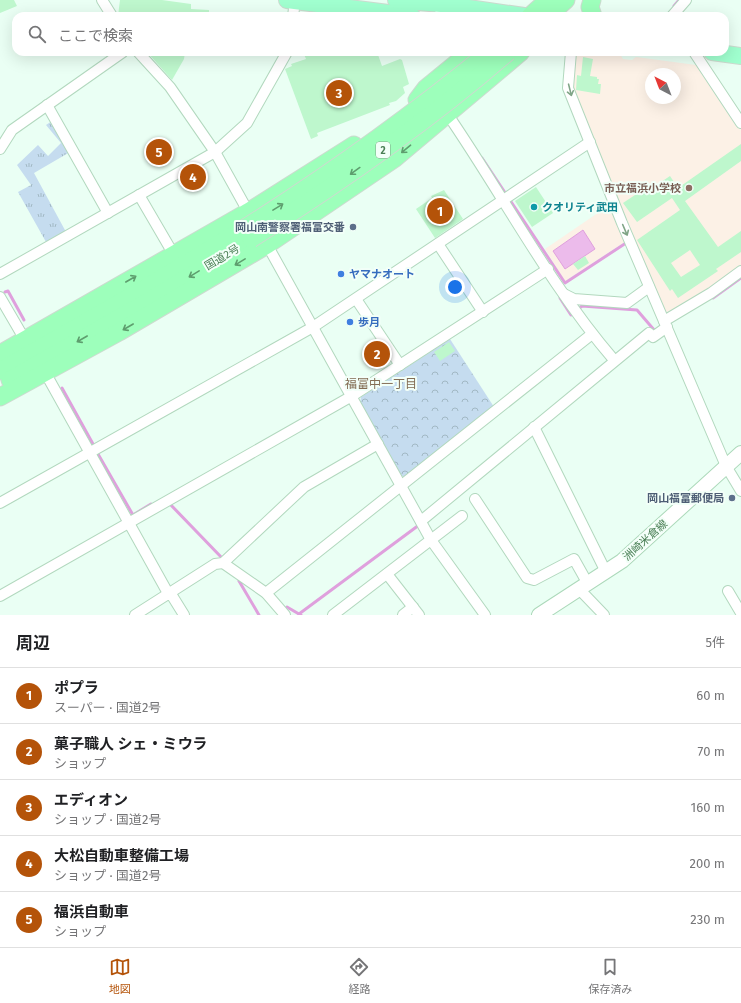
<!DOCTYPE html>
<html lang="ja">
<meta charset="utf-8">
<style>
body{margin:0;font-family:"Fira Sans","Noto Sans JP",sans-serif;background:#f6f6f6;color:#202124}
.compass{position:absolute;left:645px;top:68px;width:36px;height:36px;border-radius:50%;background:#fff;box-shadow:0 4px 16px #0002;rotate:318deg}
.you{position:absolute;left:455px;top:287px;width:14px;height:14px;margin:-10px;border:3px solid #fff;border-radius:50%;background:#1a73e8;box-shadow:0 0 0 6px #1a73e833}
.badge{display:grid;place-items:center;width:26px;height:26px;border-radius:50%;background:#b45309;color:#fff;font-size:13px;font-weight:700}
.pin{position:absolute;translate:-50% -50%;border:2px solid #fff;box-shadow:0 1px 4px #0006}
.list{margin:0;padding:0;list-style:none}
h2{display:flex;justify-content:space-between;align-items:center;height:52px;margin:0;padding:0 16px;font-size:17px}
h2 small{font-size:13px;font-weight:400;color:#757577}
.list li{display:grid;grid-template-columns:26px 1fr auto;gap:12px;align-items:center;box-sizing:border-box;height:56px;padding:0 16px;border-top:1px solid #e0e0e0}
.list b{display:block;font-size:15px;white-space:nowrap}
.list p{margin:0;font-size:13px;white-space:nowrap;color:#757577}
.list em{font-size:13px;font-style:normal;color:#757577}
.icon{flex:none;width:22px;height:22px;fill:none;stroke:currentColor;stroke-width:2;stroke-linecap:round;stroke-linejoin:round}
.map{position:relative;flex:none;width:741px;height:615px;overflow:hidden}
.search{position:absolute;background:#fff;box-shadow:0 4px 16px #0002;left:12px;right:12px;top:12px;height:44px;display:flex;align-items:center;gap:10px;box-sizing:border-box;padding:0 14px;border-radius:12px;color:#757577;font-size:15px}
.sheet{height:332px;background:#fff}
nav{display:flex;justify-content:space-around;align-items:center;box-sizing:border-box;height:56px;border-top:1px solid #e0e0e0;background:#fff;font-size:11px;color:#757577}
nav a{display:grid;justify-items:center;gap:2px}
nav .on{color:#b45309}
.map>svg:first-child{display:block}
</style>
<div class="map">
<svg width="741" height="615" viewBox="0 0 741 615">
<defs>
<pattern id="grass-tufts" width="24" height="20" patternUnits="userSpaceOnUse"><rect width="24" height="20" fill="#c5dcef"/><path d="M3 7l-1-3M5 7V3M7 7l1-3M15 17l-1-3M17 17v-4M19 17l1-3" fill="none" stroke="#a2b8c4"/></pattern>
<pattern id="forest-crowns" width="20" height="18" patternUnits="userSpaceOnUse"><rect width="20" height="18" fill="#c5dcef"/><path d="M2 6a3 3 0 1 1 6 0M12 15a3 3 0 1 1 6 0" fill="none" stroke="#a2b8c4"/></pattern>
</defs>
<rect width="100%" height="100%" fill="#eafff4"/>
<!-- education -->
<g fill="#fcf1e6" fill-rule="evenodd">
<path d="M 576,52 L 620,54 L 623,59 L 632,60 L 636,57 L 696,65 L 741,130 L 741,266 L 700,295 L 670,313 L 665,311 L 571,86 ZM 651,74 L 675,74 L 675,98 L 651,98 Z"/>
<polygon points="611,204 626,241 565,281 545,249"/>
</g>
<!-- grass -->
<polygon fill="url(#grass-tufts)" points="52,121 70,152 34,173 66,232 46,242 18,192 31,185 17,165 38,145 48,156 61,143 46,125"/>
<!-- forest -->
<polygon fill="url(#forest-crowns)" points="450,339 494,407 407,477 400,476 360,403 361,397"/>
<!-- water -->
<polygon fill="#ecbbeb" stroke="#dfa0dd" points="583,230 595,249 565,269 553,251"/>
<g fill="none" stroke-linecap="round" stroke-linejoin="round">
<!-- stream -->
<g stroke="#dfa0dd" stroke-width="3">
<polyline points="674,6 679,0"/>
<polyline points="482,158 565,283 626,243"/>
<polyline points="5,292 8,291 24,320"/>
<polyline points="560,298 571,315 582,306 637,310 655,331"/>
<polyline points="713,298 741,278"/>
<polyline points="62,388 93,444"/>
<polyline points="98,454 133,515 151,504"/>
<polyline points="168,502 223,559"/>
<polyline points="239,581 259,615"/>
<polyline points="287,607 299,614"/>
<polyline points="301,615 299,614 419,525"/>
</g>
</g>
<!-- building -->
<g fill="#bef7cd" fill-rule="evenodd">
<polygon points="0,0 14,0 17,6 0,13"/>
<polygon points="120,0 162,0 191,4 191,9 209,10 209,16 118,16"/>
<polygon points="147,52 185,52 184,59 172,80"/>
<polygon points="303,52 377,52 382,66 400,59 402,60 409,84 403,87 405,93 396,101 389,103 390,105 317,133 318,136 311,139 285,69 292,66 291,64 306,59"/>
<polygon points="583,57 593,59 590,76 597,77 597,79 599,79 598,84 601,84 600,94 576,90 577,75 581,76"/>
<path d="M 741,144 L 741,161 L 685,201 L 718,247 L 741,231 L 741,252 L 716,269 L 718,271 L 678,298 L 672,289 L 670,291 L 637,240 L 680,210 L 672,198 L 637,222 L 623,203 L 647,187 L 649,190 L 670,176 L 678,188 ZM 690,250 L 700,265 L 681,277 L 671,263 Z"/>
<polygon points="536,187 553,213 532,227 515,201"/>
<polygon points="444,190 463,219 435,238 416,209 432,198 431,196"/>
<polygon points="585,256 589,263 578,270 573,264"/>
<polygon points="449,342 455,351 440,361 434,352"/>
</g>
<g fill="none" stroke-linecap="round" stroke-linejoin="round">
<!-- minor casing -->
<g stroke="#b2d8be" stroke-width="12">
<g id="minor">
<polyline points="102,0 112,16"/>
<polyline points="293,16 295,1"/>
<polyline points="440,16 442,0"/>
<polyline points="672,16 686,0"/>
<polyline points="138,52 170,87 215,152 250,215"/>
<polyline points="571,52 568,88 622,223 726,466 741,491"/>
<polyline points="694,52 741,123"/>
<polyline points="47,105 108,213"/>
<path d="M 448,115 C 503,195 550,286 614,360"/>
<polyline points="0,149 12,130 123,52"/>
<polyline points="139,195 174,255"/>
<polyline points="265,241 431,540 485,615"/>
<polyline points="438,244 483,312"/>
<polyline points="0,274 215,152 247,123 287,52"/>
<polyline points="564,294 574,299 627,303 649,287"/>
<polyline points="0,297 25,340"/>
<polyline points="356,299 400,365"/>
<polyline points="664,321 711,293 741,271"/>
<polyline points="46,374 169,595"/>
<polyline points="534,427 606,572"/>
<polyline points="475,499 527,578 534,580 574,559 588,584"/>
<polyline points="0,503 313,327 590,142"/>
<polyline points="421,521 649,333 653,337 667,327"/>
<polyline points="223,563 266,593 285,615"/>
<polyline points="387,574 419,615"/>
<polyline points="580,590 604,615"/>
<polyline points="728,591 741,613"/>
<polyline points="266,593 592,334"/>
<polyline points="171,594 184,615"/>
<polyline points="0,596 352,396 548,269"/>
<polyline points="135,615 215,564 223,563 304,487 378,444"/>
<polyline points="333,615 462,516"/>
<polyline points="403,615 413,607"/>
</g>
</g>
<!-- secondary casing -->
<g stroke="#acd9ba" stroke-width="16">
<polyline id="secondary" points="539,615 622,561 741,453"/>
</g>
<!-- primary casing -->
<g stroke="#ccdbcf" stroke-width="18">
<g id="primary">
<polyline points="287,0 412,16"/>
<polyline points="396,0 441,4 524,16"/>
<polyline points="712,52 741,56"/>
</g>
</g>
<!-- trunk casing -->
<g stroke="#ccdbcf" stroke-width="19">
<g id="trunk">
<polyline points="592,0 590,7 593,16"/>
<polyline points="530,16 548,0"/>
<polyline points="548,16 566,0"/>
<polyline points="417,100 426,88 470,52"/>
<polyline points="0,354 248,212 354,145"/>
<polyline points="0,371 137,293 245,228"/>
<polyline points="10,380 144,304 251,239"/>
<polyline points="0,397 119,332 267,245 394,159 521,52"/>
</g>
</g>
<!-- minor -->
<use href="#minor" stroke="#fff" stroke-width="10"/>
<!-- secondary -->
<use href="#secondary" stroke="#fff" stroke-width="14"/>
<!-- primary -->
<use href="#primary" stroke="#a0ffcf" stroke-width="16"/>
<!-- trunk -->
<use href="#trunk" stroke="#9dffbb" stroke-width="17"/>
<!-- trunk-bridge casing -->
<g stroke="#ccdbcf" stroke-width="19" stroke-linecap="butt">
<g id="trunk-bridge">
<path d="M 245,228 C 330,174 411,116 489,52"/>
<path d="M 251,239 C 341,182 428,122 508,52"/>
</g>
</g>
<!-- trunk-bridge -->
<use href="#trunk-bridge" stroke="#9dffbb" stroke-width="17"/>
</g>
<!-- one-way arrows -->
<defs><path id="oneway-shaft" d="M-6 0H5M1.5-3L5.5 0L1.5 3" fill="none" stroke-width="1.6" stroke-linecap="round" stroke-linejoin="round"/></defs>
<g stroke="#80a587">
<use href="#oneway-shaft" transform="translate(570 90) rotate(76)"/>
<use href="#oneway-shaft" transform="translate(625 230) rotate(67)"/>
</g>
<g stroke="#5e9e6e">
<use href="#oneway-shaft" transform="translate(406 149) rotate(140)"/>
<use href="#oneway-shaft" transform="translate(355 171) rotate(144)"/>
<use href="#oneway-shaft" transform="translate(278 207) rotate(-32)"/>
<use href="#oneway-shaft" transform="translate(240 262) rotate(149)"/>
<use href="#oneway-shaft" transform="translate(194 274) rotate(149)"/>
<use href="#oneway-shaft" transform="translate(131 279) rotate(-30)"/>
<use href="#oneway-shaft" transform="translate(128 327) rotate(150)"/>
<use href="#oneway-shaft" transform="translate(82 339) rotate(150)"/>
</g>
<!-- markers -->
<circle fill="#8d6e63" stroke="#f2fff8" stroke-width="1.5" cx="689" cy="188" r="4"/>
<circle fill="#0f9aa8" stroke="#f2fff8" stroke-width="1.5" cx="534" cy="207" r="4"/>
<g fill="#5c6f8a" stroke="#f2fff8" stroke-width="1.5">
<circle cx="353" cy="227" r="4"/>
<circle cx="732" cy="498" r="4"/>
</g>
<g fill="#3f7fe0" stroke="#f2fff8" stroke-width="1.5">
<circle cx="341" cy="274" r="4"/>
<circle cx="350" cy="322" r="4"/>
</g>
<g text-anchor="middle" stroke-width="4" stroke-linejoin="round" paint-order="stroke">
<!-- shield labels -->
<rect fill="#f2fff8" stroke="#7ca585" stroke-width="1" x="376" y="142" width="14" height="16" rx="3"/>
<g font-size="10" font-weight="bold" fill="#497e54">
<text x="383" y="154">2</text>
</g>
<!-- education labels -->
<g font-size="11" font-weight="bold" fill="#785e54" stroke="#f2fff8" text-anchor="end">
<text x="681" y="192">市立福浜小学校</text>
</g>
<!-- culture labels -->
<g font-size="11" font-weight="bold" fill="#0d838f" stroke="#f2fff8" text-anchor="start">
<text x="542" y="211">クオリティ武田</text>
</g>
<!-- service labels -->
<g font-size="11" font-weight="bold" fill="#4e5e75" stroke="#f2fff8" text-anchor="end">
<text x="345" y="231">岡山南警察署福富交番</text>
<text x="724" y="502">岡山福富郵便局</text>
</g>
<!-- street labels -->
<g font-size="11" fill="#497e54" stroke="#f2fff8">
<text transform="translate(222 257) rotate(-31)" y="4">国道2号</text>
<text transform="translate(645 540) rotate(-42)" y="4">洲崎米倉線</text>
</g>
<!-- shop labels -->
<g font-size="11" font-weight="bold" fill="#366cbe" stroke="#f2fff8" text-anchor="start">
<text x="349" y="278">ヤマナオート</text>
<text x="358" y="326">歩月</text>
</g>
<!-- neighbourhood labels -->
<g font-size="12" fill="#836d54" stroke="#f2fff8">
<text x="381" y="388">福富中一丁目</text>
</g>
</g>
</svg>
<svg class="compass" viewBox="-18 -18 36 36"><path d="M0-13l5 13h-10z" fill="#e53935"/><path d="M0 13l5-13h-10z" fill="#757577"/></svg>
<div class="you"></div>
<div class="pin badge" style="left:440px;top:211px">1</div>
<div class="pin badge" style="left:377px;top:354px">2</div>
<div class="pin badge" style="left:339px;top:93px">3</div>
<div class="pin badge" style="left:193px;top:177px">4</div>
<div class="pin badge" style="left:159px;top:152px">5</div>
<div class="search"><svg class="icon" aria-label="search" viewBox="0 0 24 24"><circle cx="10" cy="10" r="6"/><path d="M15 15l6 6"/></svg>ここで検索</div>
</div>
<section class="sheet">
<h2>周辺<small>5件</small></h2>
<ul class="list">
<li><span class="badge">1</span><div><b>ポプラ</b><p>スーパー · 国道2号</p></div><em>60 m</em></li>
<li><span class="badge">2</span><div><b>菓子職人 シェ・ミウラ</b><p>ショップ</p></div><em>70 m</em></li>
<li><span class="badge">3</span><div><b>エディオン</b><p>ショップ · 国道2号</p></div><em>160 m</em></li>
<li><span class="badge">4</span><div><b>大松自動車整備工場</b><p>ショップ · 国道2号</p></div><em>200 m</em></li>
<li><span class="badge">5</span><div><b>福浜自動車</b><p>ショップ</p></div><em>230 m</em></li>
</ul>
</section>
<nav>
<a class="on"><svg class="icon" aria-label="map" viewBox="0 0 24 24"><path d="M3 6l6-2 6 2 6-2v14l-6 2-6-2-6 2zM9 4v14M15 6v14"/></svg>地図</a>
<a><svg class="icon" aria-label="directions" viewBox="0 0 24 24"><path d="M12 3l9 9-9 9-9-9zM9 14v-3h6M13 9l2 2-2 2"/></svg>経路</a>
<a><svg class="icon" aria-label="saved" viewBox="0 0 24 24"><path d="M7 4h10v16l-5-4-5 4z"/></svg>保存済み</a>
</nav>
